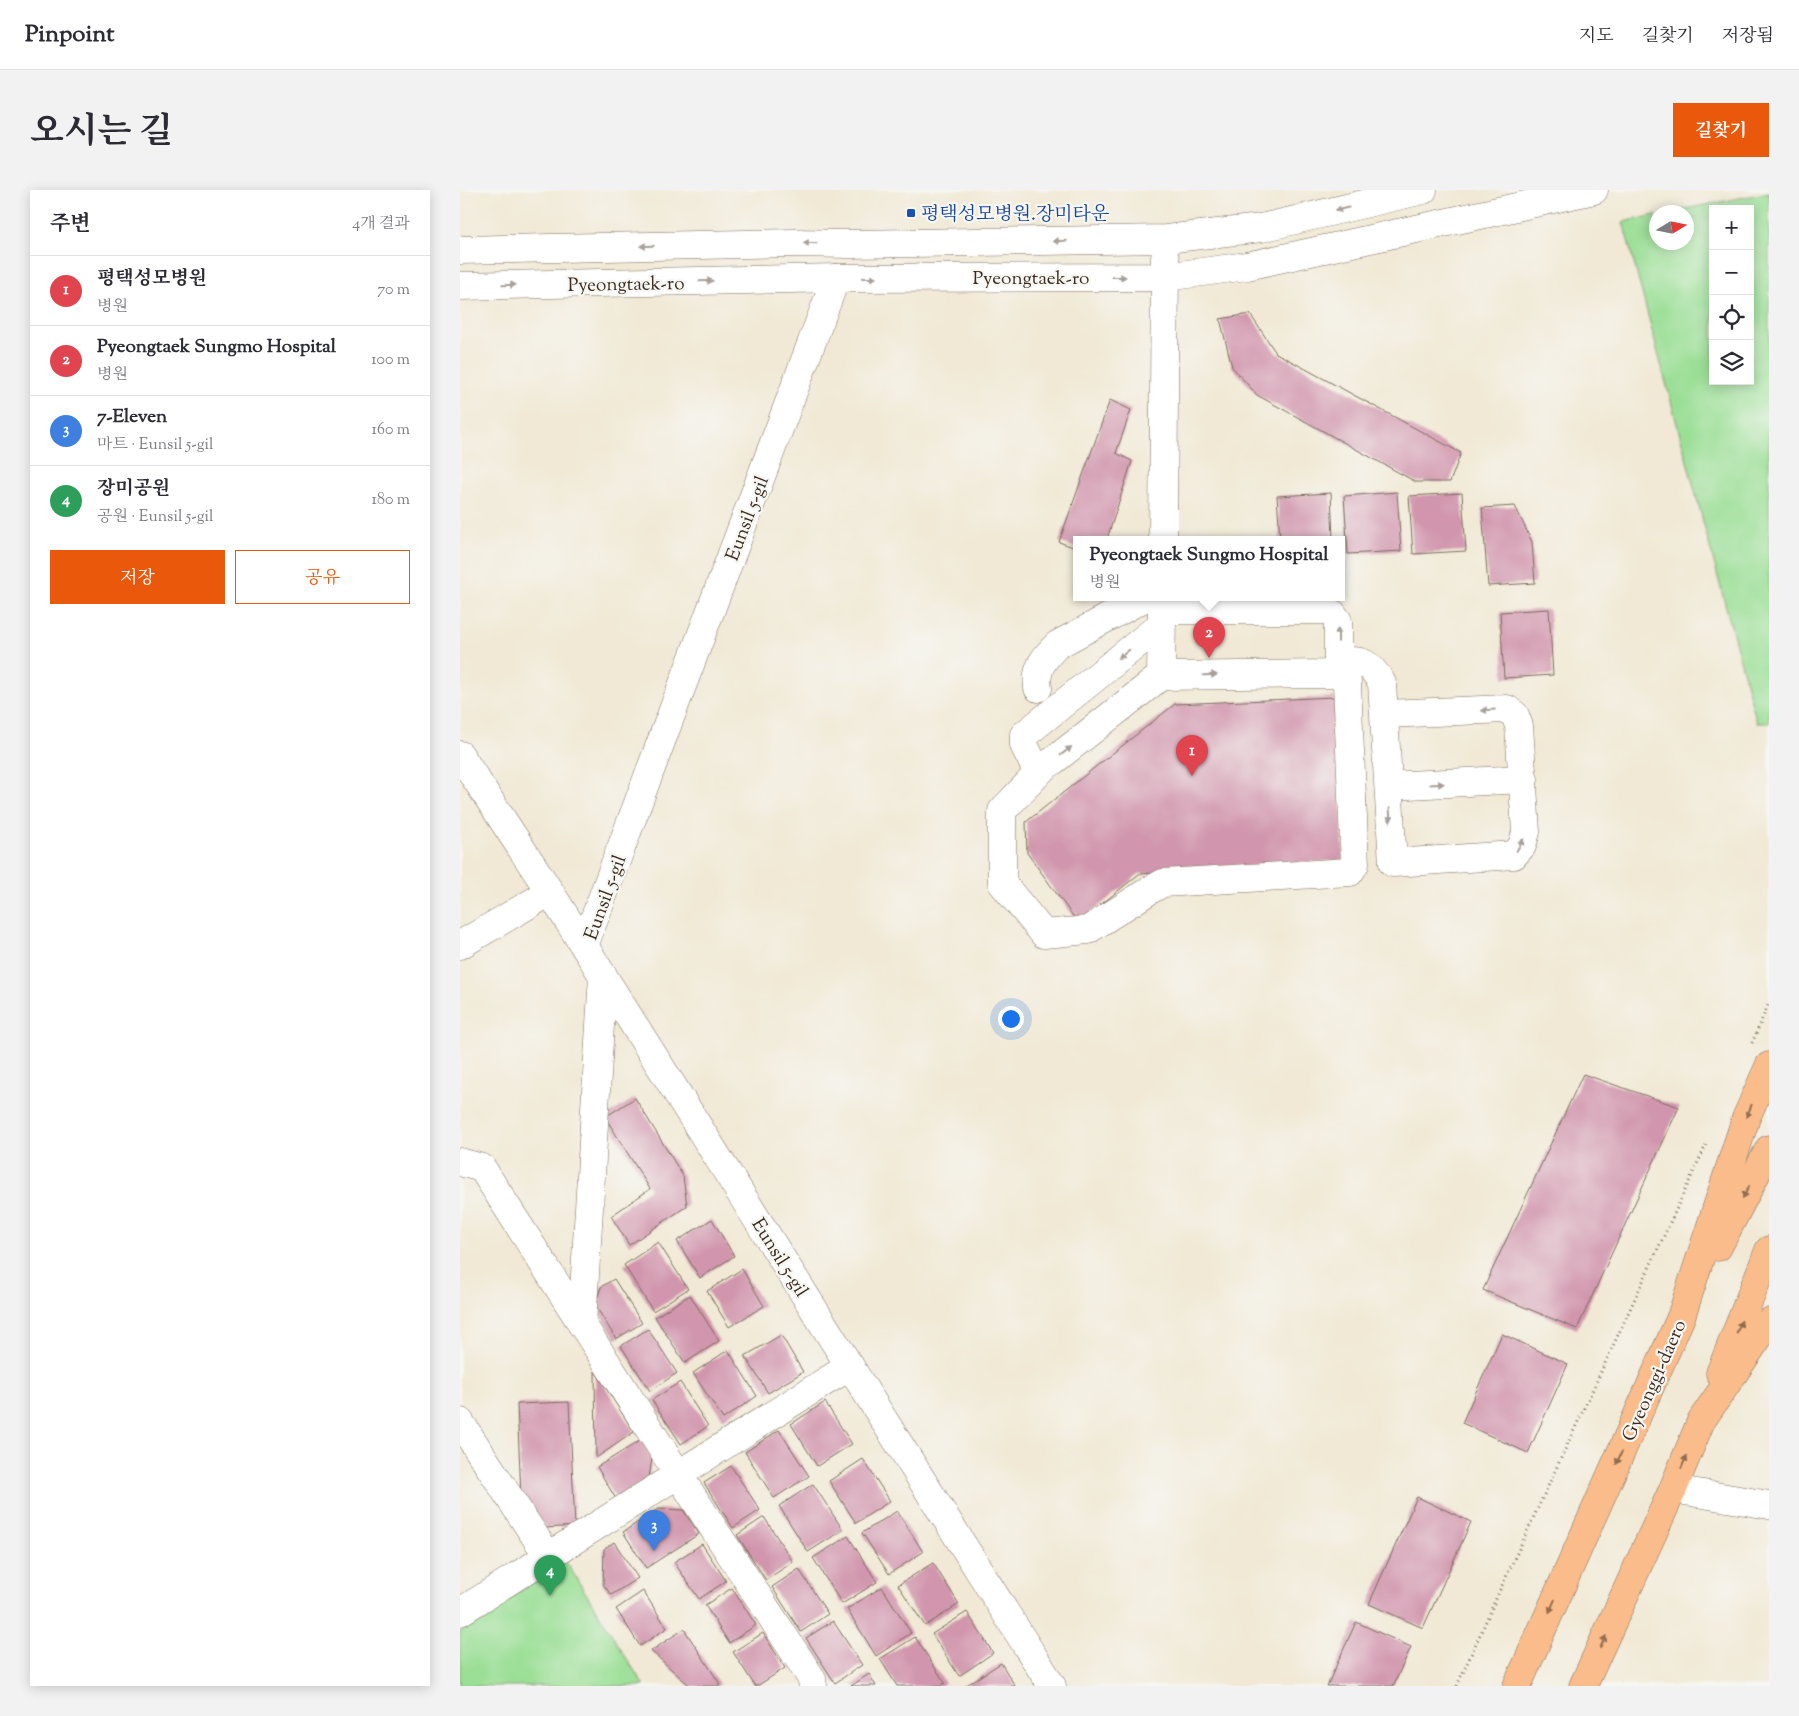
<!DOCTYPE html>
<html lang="ko">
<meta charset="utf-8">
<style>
body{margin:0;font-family:"Sorts Mill Goudy","Noto Serif KR",serif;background:#f2f2f3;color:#2b2b33}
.controls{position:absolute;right:15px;top:15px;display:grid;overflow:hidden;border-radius:0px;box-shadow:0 2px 12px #0003}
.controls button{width:45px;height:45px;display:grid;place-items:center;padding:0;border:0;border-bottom:1px solid #e1e1e2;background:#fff;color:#2b2b33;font:25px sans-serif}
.compass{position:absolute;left:1189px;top:15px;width:45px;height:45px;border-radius:50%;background:#fff;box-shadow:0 2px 12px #0003;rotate:80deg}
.you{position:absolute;left:550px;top:828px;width:18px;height:18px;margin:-12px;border:4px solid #fff;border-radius:50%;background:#1a73e8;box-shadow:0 0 0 8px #1a73e833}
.badge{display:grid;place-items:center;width:32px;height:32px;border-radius:50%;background:#ea580c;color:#fff;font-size:16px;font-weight:700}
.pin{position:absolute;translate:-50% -41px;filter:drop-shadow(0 1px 2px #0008)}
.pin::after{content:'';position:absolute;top:26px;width:18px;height:15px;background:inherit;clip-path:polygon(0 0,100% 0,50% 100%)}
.popup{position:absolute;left:613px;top:346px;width:272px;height:65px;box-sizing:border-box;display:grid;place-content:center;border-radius:0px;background:#fff;filter:drop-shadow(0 1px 4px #0005);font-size:16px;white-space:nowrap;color:#7c7c81}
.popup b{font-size:19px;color:#2b2b33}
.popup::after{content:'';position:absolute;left:50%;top:100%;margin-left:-10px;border:10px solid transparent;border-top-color:#fff}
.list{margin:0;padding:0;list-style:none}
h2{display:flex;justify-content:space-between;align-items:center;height:65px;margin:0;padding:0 20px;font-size:21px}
h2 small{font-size:16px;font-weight:400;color:#7c7c81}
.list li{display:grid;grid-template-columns:32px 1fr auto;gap:15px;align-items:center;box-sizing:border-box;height:70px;padding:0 20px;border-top:1px solid #e1e1e2}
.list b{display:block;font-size:19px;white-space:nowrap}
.list p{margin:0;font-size:16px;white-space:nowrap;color:#7c7c81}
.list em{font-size:16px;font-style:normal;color:#7c7c81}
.actions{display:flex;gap:10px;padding:15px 20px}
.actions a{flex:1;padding:11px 0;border:1px solid #ea580c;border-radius:0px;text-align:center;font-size:18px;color:#ea580c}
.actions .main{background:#ea580c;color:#fff}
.icon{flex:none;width:28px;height:28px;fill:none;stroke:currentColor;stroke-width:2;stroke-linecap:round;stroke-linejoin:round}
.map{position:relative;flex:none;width:1309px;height:1496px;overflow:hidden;border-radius:0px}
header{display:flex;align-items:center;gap:30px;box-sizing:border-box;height:70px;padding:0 25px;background:#fff;border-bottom:1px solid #e1e1e2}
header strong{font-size:24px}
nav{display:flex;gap:28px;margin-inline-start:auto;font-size:18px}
.intro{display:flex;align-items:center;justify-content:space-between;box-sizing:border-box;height:120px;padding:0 30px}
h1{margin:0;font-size:35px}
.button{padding:12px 22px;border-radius:0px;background:#ea580c;color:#fff;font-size:18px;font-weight:700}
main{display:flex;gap:30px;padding:0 30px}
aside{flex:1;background:#fff;border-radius:0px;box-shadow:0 2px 12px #0003}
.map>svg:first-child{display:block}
</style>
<header>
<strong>Pinpoint</strong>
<nav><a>지도</a><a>길찾기</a><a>저장됨</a></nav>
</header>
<div class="intro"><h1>오시는 길</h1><a class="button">길찾기</a></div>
<main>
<aside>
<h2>주변<small>4개 결과</small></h2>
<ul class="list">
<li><span class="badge" style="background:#e0444e">1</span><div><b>평택성모병원</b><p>병원</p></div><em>70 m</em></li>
<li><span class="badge" style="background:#e0444e">2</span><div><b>Pyeongtaek Sungmo Hospital</b><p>병원</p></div><em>100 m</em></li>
<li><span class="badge" style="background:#3f7fe0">3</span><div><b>7-Eleven</b><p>마트 · Eunsil 5-gil</p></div><em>160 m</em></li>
<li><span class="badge" style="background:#2e9e5b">4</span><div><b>장미공원</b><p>공원 · Eunsil 5-gil</p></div><em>180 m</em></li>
</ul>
<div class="actions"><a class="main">저장</a><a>공유</a></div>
</aside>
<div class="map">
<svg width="1309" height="1496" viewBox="0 0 1309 1496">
<rect width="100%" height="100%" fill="#f6f6f2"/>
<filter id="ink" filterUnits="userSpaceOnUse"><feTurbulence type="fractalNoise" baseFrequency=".02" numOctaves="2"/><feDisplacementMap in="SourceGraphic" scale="10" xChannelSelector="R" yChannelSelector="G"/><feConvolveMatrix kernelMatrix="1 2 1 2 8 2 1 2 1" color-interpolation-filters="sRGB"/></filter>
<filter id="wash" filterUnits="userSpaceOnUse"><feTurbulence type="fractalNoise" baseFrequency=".0096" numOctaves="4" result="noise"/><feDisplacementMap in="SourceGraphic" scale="20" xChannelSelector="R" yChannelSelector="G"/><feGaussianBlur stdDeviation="1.12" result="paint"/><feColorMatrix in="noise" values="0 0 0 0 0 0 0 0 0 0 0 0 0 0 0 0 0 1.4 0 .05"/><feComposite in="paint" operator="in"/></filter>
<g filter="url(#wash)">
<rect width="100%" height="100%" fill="#f1e9d5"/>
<!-- green -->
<g fill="#9bdf96" stroke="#6b845a" fill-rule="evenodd">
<path d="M 1309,2 L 1309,533 L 1297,533 L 1163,32 L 1196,25 L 1196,52 L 1226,52 L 1226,22 L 1211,22 ZM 1253,19 L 1290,19 L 1290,191 L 1253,191 Z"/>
<polygon points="105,1370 184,1496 0,1496 0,1442"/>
</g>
<g id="blocks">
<!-- building -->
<g fill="#d196ad">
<polygon points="790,124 816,163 1001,263 990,292 956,292 797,205 772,177 760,129"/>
<polygon points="650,210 671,220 656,263 672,271 647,349 616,349 616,358 599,352"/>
<polygon points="937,302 941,361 888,364 884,306"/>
<polygon points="871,303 873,349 820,349 817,306"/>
<polygon points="1002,303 1006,361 953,364 949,306"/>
<polygon points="1055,316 1072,352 1075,393 1028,396 1022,318"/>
<polygon points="1089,419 1093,485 1044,488 1040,422"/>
<polygon points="875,507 884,670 679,684 618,733 567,663 566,632 715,514"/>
<polygon points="1123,884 1219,917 1117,1139 1023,1100"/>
<polygon points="175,908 223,986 227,1016 169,1055 151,1026 190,999 145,927"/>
<polygon points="252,1029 274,1066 240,1088 217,1051"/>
<polygon points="198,1052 228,1099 193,1121 164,1075"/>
<polygon points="282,1079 304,1116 269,1137 247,1101"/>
<polygon points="154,1089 182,1133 156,1149 135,1115 141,1097"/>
<polygon points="230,1105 259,1151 225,1173 195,1127"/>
<polygon points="188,1139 217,1183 190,1201 161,1156"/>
<polygon points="1042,1144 1108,1174 1068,1263 1002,1233"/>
<polygon points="321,1145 343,1182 308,1203 285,1166"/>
<polygon points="268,1160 297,1206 263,1229 233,1183"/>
<polygon points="135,1181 174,1242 136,1268"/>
<polygon points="220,1192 248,1236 221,1254 192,1210"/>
<polygon points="109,1212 115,1336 86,1338 61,1305 57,1214"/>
<polygon points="365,1212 392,1254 357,1276 331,1234"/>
<polygon points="319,1240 349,1286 314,1308 285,1262"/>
<polygon points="181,1250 192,1268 189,1288 156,1309 137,1277"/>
<polygon points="403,1269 430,1311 396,1333 369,1291"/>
<polygon points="271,1276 300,1320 273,1338 244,1293"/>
<polygon points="353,1294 383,1340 348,1362 319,1316"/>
<polygon points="957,1307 1011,1332 963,1438 909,1414"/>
<polygon points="198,1319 223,1320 239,1344 186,1378 163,1342"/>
<polygon points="437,1321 463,1362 429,1384 402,1343"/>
<polygon points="304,1327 333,1372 306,1390 277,1345"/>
<polygon points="388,1346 417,1392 382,1414 353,1368"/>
<polygon points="154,1352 178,1388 151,1405 143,1394 144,1359"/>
<polygon points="242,1354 266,1391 239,1409 214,1372"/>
<polygon points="473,1373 499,1414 465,1436 438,1395"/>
<polygon points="339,1379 368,1424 341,1442 312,1397"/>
<polygon points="422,1397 451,1443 416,1466 387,1419"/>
<polygon points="272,1398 296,1435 269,1453 245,1415"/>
<polygon points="183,1401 207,1438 180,1456 156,1419"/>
<polygon points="507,1422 533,1463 499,1486 472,1444"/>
<polygon points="373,1431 402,1475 375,1493 346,1448"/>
<polygon points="896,1432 951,1457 933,1496 867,1496"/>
<polygon points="224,1439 260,1494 257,1496 230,1496 191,1461"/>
<polygon points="303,1443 325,1478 297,1496 295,1496 273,1462"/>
<polygon points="455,1447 485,1493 480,1496 437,1496 420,1469"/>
<polygon points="541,1473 555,1496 505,1496"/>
<polygon points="409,1484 416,1496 391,1496"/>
</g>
</g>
</g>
<g filter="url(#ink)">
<use href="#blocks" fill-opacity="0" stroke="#7b6d5e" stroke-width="1"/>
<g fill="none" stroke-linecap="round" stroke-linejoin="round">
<!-- minor casing -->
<g stroke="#7b6d5e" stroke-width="29">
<g id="minor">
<polyline points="0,60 335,53 390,54 706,49 801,38 963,0"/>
<polyline points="0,96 376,88 705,87 787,76 1134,0"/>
<polyline points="703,349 705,68"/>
<polyline points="702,420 865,420 873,424 878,431 878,475 875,480 870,484 701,486 593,571 584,577 574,575 564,555 564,545 702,434"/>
<path d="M 878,471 C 903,471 908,470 922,493 L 933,673 L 1054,665 L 1062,656 L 1066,642 L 1059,536 L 1055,525 L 1047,519 L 925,524"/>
<polyline points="701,486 702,421"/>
<path d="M 578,498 C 575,478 584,468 597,455 L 686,407"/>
<polyline points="0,565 90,702 592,1496"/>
<polyline points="584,577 542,621 542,693 584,744 628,740 690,700 703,693 890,682 895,674 886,471"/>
<polyline points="929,596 1064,589"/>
<polyline points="0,755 90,702"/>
<polyline points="124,756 376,88"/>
<polyline points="0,972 22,978 218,1284 352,1489 353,1496"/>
<polyline points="122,1135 143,785"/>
<polyline points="0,1232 88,1366"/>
<polyline points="1213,1299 1309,1315"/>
<polyline points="0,1422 390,1176"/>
</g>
</g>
<!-- major casing -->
<g stroke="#7b6d5e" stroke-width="29">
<g id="major">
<polyline points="1258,1057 1309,959"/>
<polyline points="1260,1183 1309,1060"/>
<polyline points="1057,1496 1221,1127 1286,928 1309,876"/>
<polyline points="1123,1496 1213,1299 1241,1231 1309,1132"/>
</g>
</g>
<!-- path -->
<g stroke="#7b6d5e" stroke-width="3" stroke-dasharray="1 4" stroke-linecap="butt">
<polyline points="1292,853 1309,813"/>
<polyline points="997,1496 1039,1402 1246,955"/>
</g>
<!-- minor -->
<use href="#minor" stroke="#fff" stroke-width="28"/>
<!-- major -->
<use href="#major" stroke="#fabc8b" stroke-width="28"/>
</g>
<!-- one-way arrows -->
<defs><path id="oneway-solid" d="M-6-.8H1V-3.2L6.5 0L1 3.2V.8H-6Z" transform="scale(1.25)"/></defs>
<g fill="#a79f9a">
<use href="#oneway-solid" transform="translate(882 19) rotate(167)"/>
<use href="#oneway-solid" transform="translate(600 51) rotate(179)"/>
<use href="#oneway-solid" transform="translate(350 53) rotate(-179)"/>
<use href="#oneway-solid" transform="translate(187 56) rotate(179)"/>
<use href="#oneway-solid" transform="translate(659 87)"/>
<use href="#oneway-solid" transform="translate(409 88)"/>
<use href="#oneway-solid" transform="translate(246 91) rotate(-1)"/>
<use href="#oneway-solid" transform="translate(49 95) rotate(-1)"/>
<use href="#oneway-solid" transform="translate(878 445) rotate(-90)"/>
<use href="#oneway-solid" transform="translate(664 464) rotate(141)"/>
<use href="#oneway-solid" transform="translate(750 485) rotate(-1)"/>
<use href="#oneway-solid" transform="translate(1028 520) rotate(177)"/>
<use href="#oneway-solid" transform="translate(606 561) rotate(-38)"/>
<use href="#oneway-solid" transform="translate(977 594) rotate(-3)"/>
<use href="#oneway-solid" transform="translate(930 625) rotate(87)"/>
<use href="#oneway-solid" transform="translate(1060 655) rotate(-59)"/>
</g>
<g fill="#916c4f">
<use href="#oneway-solid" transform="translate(1289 921) rotate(113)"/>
<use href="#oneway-solid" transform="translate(1286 1002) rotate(118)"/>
<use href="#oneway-solid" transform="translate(1279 1137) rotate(-68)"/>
<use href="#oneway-solid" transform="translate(1159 1268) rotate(114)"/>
<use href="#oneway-solid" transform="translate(1224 1272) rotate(-67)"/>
<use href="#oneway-solid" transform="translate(1092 1416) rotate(114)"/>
<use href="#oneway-solid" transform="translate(1143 1452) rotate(-65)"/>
</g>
</g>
<!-- markers -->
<rect fill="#1a4fb4" stroke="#f6f6f2" stroke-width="2" x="446" y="18" width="10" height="10" rx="2.5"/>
<g text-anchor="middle" stroke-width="4.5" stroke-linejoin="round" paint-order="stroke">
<!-- transit labels -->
<g font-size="19" fill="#164399" stroke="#f6f6f2" text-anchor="start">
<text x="461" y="30">평택성모병원.장미타운</text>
</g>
<!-- street labels -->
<g font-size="19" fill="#3b2a1e" stroke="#f6f6f2">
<text x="571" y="94">Pyeongtaek-ro</text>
<text transform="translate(166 93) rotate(-1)" y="7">Pyeongtaek-ro</text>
<text transform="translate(286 328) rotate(-69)" y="7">Eunsil 5-gil</text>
<text transform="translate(144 707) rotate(-70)" y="7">Eunsil 5-gil</text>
<text transform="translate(321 1067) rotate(58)" y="7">Eunsil 5-gil</text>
<text transform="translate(1193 1190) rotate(-66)" y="7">Gyeonggi-daero</text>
</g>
</g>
</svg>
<div class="controls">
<button>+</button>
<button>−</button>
<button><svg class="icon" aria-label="locate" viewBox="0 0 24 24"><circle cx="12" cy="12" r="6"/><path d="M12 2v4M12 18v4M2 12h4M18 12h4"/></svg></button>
<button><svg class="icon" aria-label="layers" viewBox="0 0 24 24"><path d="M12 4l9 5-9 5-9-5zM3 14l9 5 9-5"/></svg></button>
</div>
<svg class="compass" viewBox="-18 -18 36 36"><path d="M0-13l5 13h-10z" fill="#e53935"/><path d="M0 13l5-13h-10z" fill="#7c7c81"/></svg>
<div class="you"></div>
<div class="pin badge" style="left:732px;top:586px;background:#e0444e">1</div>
<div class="pin badge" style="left:749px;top:468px;background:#e0444e">2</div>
<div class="popup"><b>Pyeongtaek Sungmo Hospital</b>병원</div>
<div class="pin badge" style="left:194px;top:1361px;background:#3f7fe0">3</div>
<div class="pin badge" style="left:90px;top:1406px;background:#2e9e5b">4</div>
</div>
</main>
